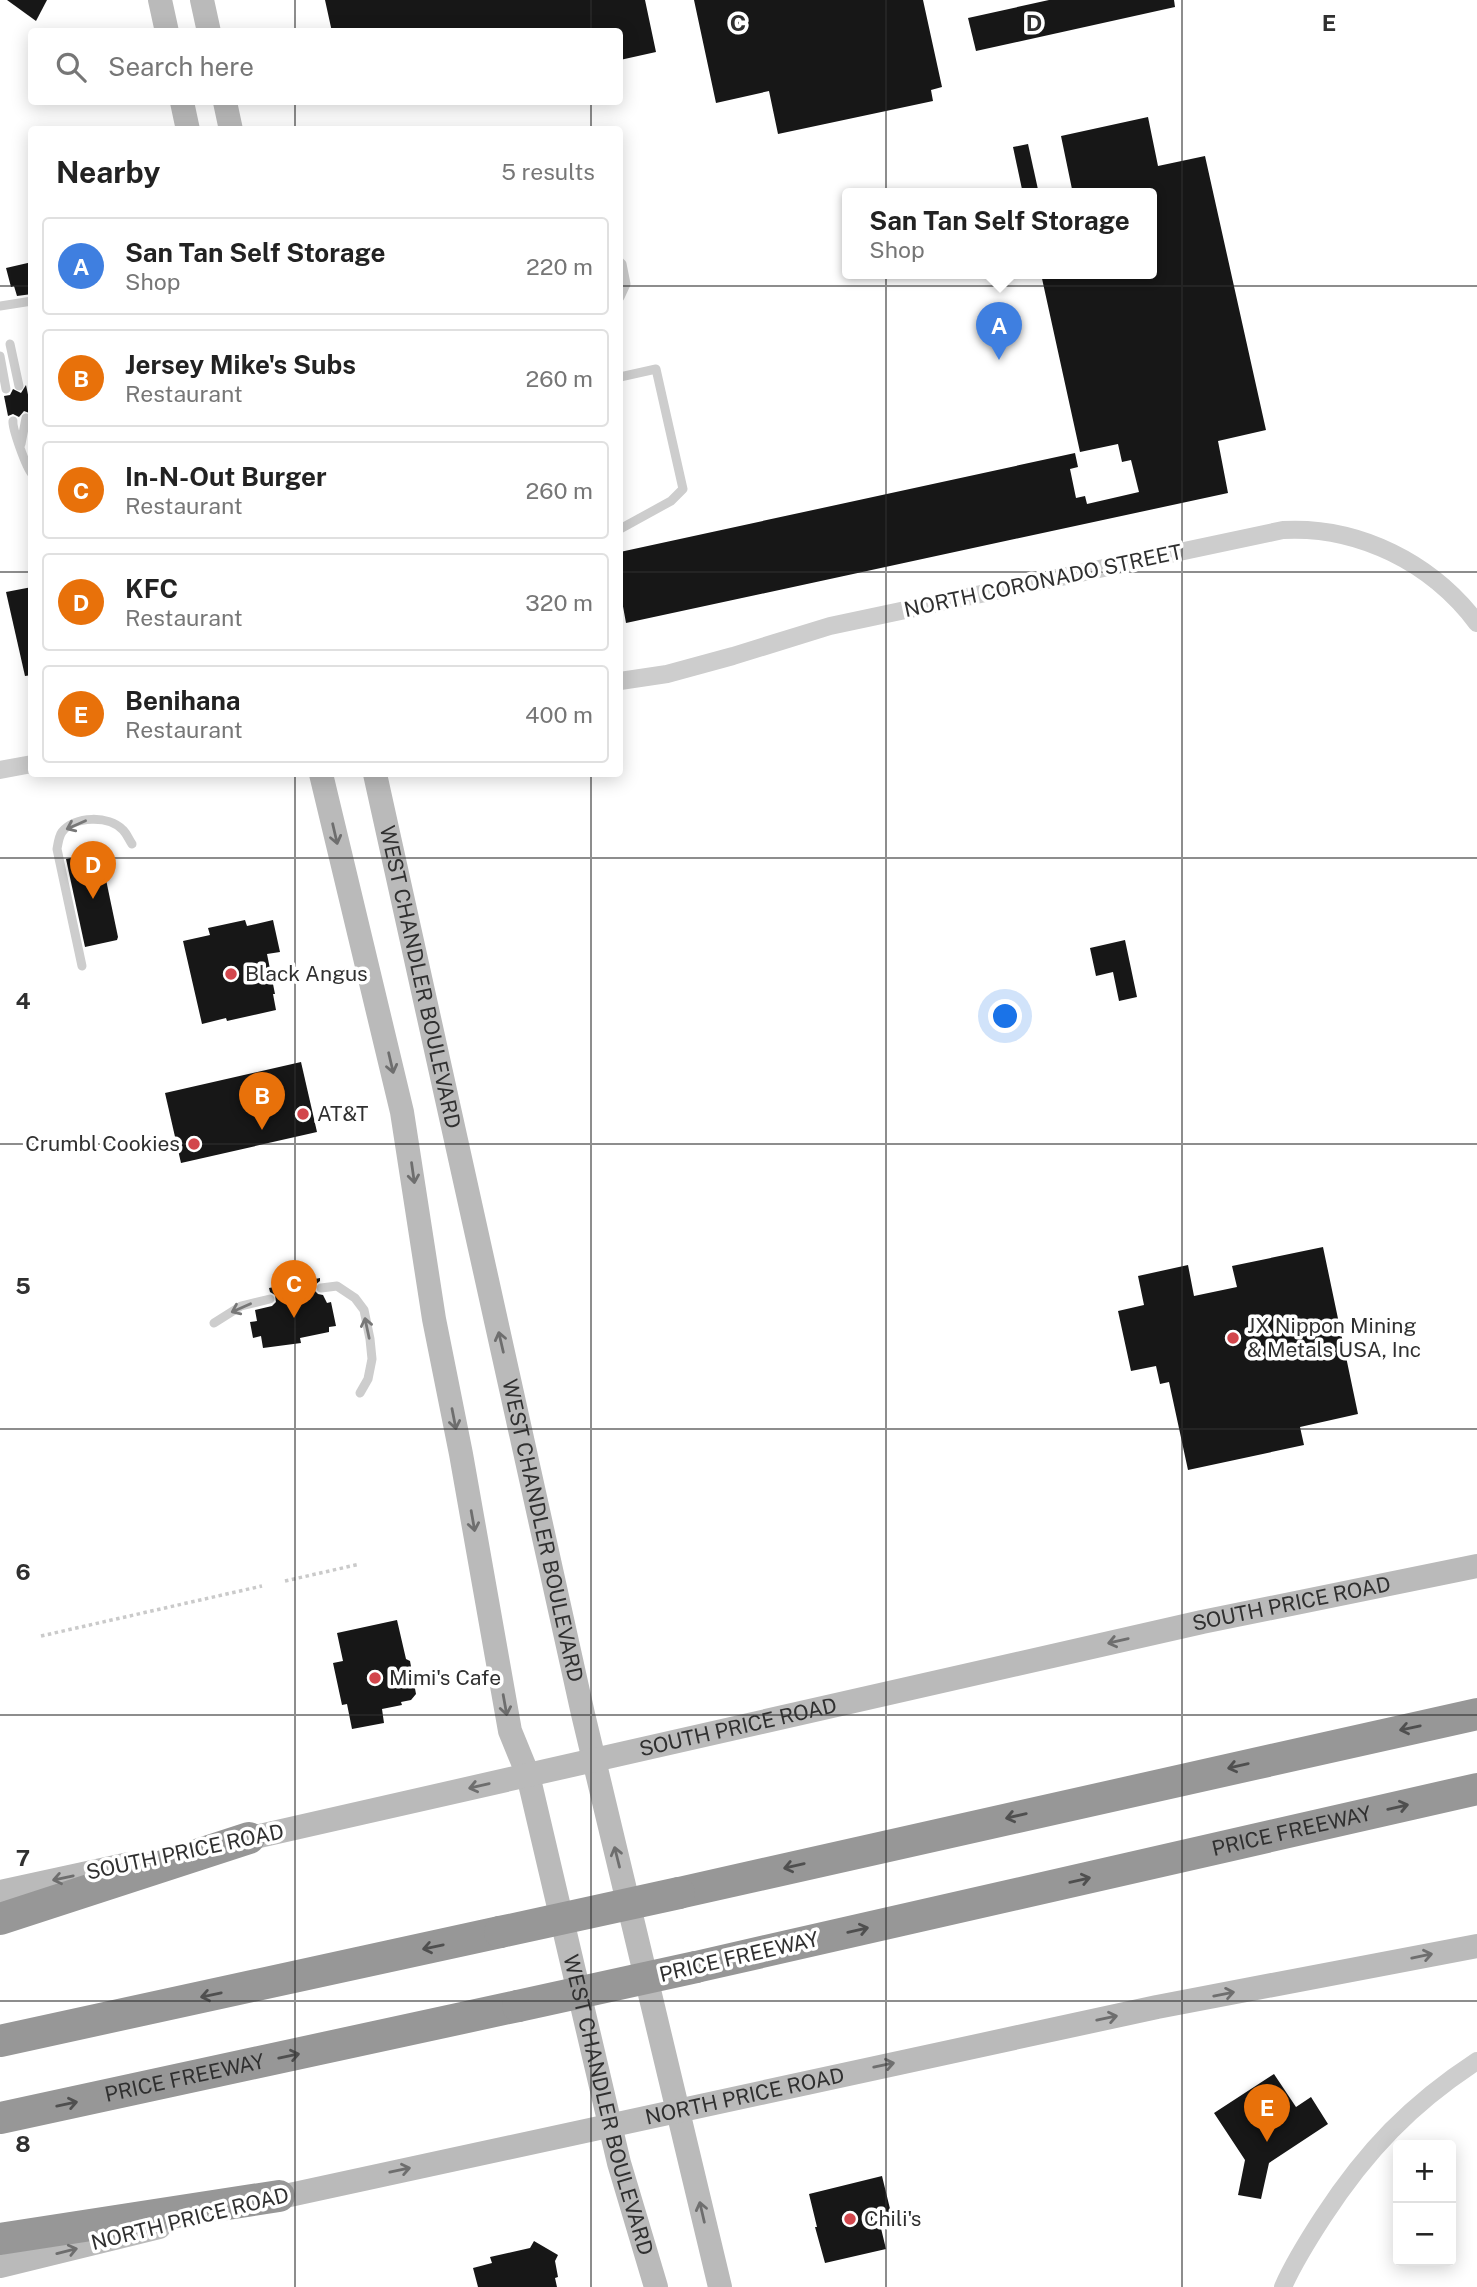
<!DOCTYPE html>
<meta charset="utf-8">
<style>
body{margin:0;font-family:"Public Sans",sans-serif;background:#f6f6f6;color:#222}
.controls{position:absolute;right:21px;bottom:21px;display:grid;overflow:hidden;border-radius:7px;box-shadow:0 4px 18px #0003}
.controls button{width:63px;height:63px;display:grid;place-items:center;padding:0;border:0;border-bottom:2px solid #e0e0e0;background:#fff;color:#222;font:35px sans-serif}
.you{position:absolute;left:1006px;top:1017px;width:24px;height:24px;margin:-18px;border:5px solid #fff;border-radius:50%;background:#1a73e8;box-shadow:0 0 0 10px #1a73e833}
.badge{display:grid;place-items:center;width:46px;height:46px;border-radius:50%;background:#d2464c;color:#fff;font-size:23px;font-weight:700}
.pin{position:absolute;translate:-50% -58px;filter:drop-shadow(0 2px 4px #0008)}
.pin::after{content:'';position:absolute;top:37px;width:24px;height:21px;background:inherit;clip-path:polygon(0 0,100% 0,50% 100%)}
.popup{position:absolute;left:842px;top:188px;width:315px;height:91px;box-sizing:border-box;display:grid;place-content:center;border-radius:7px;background:#fff;filter:drop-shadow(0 2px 5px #0005);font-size:23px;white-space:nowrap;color:#767676}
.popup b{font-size:26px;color:#222}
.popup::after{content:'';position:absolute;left:50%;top:100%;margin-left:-14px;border:14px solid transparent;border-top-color:#fff}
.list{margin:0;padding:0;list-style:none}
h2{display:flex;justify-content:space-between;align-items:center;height:91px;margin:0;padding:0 28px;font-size:30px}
h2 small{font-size:23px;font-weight:400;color:#767676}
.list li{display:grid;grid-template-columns:46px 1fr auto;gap:21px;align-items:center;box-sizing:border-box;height:98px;margin:0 14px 14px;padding:0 14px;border:2px solid #e0e0e0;border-radius:7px}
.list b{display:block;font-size:26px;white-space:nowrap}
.list p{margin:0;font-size:23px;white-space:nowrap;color:#767676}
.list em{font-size:23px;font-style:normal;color:#767676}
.icon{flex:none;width:38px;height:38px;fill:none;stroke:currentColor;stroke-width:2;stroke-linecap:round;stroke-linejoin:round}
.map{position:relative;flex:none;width:1477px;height:2287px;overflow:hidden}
.search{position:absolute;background:#fff;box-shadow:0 4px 18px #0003;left:28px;top:28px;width:595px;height:77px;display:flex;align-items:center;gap:18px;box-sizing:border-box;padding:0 24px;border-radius:7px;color:#767676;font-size:26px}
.panel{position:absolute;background:#fff;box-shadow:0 4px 18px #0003;left:28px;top:126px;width:595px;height:651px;border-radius:7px}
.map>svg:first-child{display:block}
</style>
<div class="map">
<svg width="1477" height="2287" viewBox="0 0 1477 2287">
<rect width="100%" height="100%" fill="#fff"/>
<!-- building -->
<g fill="#171717">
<polygon points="7,0 47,0 36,21"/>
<polygon points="325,0 645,0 656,52 620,60 620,32 332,32"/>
<polygon points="694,0 923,0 942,87 931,90 933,101 778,134 769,91 716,103"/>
<polygon points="1049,0 1174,0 1175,7 976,51 968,18"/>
<polygon points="1148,117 1158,166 1205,156 1266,430 1218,441 1228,493 626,623 620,590 620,552 1075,453 1078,467 1070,469 1076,498 1085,496 1087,504 1139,492 1131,460 1122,462 1118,444 1080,452 1041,274 1151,274 1151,194 1073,194 1061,136"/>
<polygon points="1028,144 1039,194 1023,194 1013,147"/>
<polygon points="32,262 32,294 17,296 14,286 11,287 6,268"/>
<polygon points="26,385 32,414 24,411 19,417 13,414 8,416 4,396 10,395 13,389 21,393"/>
<polygon points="32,587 32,675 25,676 6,592"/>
<polygon points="100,851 118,937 117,940 85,947 66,859"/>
<polygon points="245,920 247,926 273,920 280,952 267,954 275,994 273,994 276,1010 227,1021 226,1018 202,1024 183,941 210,935 208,928"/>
<polygon points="1125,940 1137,997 1119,1001 1113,972 1096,976 1090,948"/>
<polygon points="301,1062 317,1132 181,1163 165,1093"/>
<polygon points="1323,1247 1358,1414 1300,1427 1304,1445 1188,1470 1169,1382 1160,1384 1156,1366 1131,1371 1118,1311 1144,1305 1138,1276 1188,1265 1194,1296 1237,1287 1232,1266"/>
<polygon points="320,1278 320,1281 315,1285 314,1290 318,1294 323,1295 327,1303 331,1302 336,1326 329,1327 329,1332 300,1338 301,1343 263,1348 261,1336 253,1338 250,1322 257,1321 255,1310 272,1306 276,1302 275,1295 270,1292 269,1288"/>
<polygon points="397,1620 406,1659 410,1661 416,1694 411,1700 401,1702 402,1705 382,1709 384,1723 352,1729 347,1704 342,1705 333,1663 343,1661 337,1633"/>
<polygon points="1274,2074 1296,2107 1311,2097 1328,2124 1269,2163 1261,2199 1238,2195 1245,2160 1214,2113"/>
<polygon points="882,2176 892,2217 879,2220 886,2249 825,2263 815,2227 817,2227 809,2194"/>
<polygon points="534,2241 558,2255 555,2261 558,2277 555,2278 557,2287 478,2287 473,2268 492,2263 490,2257 530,2248"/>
</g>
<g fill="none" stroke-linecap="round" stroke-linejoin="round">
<!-- path -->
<g stroke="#cacaca" stroke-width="3.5" stroke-dasharray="3.5 3.5" stroke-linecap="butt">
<polyline points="285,1581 360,1564"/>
<polyline points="41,1636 262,1586"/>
</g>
<!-- lane -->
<g stroke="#cdcdcd" stroke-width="9">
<polyline points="620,262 622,264 626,284 620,297"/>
<polyline points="0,306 32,301"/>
<polyline points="10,344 19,386"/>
<polyline points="0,356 6,389"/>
<polyline points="620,377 656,369 683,489 671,501 620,529"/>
<path d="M 13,421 C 12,428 26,467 32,474"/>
<polyline points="21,444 26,418"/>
<path d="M 82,966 L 57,849 C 58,843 59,836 62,832 C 74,816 109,815 123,830 C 127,834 129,840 132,844"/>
<polyline points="321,1288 337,1286 355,1298 364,1310 370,1339 372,1359 368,1379 360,1393"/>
<polyline points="214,1323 241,1306 270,1299"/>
</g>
<!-- street -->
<g stroke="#cdcdcd" stroke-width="18">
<path d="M 620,681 L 667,674 L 733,656 L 830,626 L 1283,530 C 1359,526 1432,563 1477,623"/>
<polyline points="0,770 32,764"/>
<path d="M 1283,2287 C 1294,2262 1308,2240 1323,2217 C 1366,2151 1411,2104 1477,2061"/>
</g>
<!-- secondary -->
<g stroke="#bababa" stroke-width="24">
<polyline points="160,0 167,32"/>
<polyline points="202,0 209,32"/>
<polyline points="182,102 188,130"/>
<polyline points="225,102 231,130"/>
<path id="s1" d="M 321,774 L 402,1112 L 434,1319 L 461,1454 L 510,1731 L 528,1775 L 619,2163 L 656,2287"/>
<path id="s2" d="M 375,774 L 583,1714 L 720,2287"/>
<path id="s3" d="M 233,1842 L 1202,1622 L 1477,1566"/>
<polyline points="0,1892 129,1864"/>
<path id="s4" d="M 262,2201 L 1157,2007 L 1477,1946"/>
<polyline points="0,2266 159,2227"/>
</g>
<!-- highway -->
<g stroke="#979797" stroke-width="32">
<polyline points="679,1893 1477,1714"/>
<polyline points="0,1919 249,1838"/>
<path id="s5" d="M 696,1967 L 1477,1789"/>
<polyline points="0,2041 500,1932"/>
<path id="s6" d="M 0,2118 L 518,2006"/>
<polyline points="0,2239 279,2196"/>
</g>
<!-- highway-bridge -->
<g stroke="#979797" stroke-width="32">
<polyline points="500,1932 679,1893"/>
<polyline points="518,2006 696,1967"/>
</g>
</g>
<!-- one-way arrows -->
<defs><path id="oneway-shaft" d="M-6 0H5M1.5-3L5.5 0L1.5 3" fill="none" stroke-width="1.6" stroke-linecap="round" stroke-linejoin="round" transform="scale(1.75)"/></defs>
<g stroke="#777">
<use href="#oneway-shaft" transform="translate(76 825) rotate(156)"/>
<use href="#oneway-shaft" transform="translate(241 1308) rotate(156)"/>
<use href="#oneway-shaft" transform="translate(367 1328) rotate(-102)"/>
</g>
<g stroke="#6e6e6e">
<use href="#oneway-shaft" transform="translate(335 834) rotate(77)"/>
<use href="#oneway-shaft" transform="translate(391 1063) rotate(77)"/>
<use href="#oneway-shaft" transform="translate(413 1173) rotate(82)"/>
<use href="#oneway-shaft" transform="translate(501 1342) rotate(-103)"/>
<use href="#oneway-shaft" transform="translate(454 1419) rotate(79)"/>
<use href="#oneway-shaft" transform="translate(473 1521) rotate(80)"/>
<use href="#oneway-shaft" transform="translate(1118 1641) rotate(167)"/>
<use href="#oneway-shaft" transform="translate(505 1705) rotate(80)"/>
<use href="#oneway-shaft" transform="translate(479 1786) rotate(167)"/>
<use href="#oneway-shaft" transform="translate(617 1857) rotate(-104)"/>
<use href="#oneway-shaft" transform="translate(63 1878) rotate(168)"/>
<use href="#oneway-shaft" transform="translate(1422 1956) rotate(-12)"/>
<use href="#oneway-shaft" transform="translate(1224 1994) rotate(-11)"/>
<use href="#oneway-shaft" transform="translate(1107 2018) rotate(-12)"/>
<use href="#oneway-shaft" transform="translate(884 2065) rotate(-12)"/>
<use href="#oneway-shaft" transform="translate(400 2170) rotate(-12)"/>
<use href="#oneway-shaft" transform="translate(702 2212) rotate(-103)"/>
<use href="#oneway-shaft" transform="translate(67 2251) rotate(-14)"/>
</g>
<g stroke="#4f4f4f">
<use href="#oneway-shaft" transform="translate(1410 1728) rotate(168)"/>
<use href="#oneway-shaft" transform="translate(1238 1766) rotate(167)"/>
<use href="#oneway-shaft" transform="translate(1398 1807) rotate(-13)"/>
<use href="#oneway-shaft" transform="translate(1016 1816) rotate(167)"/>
<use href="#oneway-shaft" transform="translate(794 1866) rotate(167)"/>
<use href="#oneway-shaft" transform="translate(1080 1880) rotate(-13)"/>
<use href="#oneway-shaft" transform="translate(858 1930) rotate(-13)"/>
<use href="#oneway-shaft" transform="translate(433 1947) rotate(168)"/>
<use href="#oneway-shaft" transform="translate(211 1995) rotate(168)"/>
<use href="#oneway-shaft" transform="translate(289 2056) rotate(-12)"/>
<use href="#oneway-shaft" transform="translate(67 2104) rotate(-12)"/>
</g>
<!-- grid -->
<path fill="none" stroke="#303030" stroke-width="2" stroke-opacity="0.55" d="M 295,0 L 295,32M 591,0 L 591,32M 886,0 L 886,2287M 1182,0 L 1182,2287M 295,102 L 295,130M 591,102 L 591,130M 0,286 L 32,286M 620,286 L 1477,286M 0,572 L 32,572M 620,572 L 1477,572M 295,774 L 295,2287M 591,774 L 591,2287M 0,858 L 1477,858M 0,1144 L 1477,1144M 0,1429 L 1477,1429M 0,1715 L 1477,1715M 0,2001 L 1477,2001"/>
<!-- markers -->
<g fill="#d2464c" stroke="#fff" stroke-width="2.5">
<circle cx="231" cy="974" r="7"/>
<circle cx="303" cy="1114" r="7"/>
<circle cx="194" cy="1144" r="7"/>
<circle cx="1233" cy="1338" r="7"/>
<circle cx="375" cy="1678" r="7"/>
<circle cx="850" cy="2219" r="7"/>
</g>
<g text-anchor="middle" stroke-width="7" stroke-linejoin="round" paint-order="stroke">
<!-- street labels -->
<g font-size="21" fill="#303030" stroke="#fff">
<text transform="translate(1043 581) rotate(-12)" y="7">NORTH CORONADO STREET</text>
<text dy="7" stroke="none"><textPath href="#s2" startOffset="208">WEST CHANDLER BOULEVARD</textPath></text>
<text dy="7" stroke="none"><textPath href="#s2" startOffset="775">WEST CHANDLER BOULEVARD</textPath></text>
<text dy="7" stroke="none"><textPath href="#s3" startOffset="1085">SOUTH PRICE ROAD</textPath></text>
<text dy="7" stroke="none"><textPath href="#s3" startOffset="518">SOUTH PRICE ROAD</textPath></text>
<text dy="7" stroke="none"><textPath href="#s5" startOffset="611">PRICE FREEWAY</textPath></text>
<text transform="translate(185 1852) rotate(-12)" y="7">SOUTH PRICE ROAD</text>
<text transform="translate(739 1957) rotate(-13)" y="7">PRICE FREEWAY</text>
<text dy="7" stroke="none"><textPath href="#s6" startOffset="189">PRICE FREEWAY</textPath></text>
<text dy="7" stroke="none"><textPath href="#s4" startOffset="494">NORTH PRICE ROAD</textPath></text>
<text dy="7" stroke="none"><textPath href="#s1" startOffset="1363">WEST CHANDLER BOULEVARD</textPath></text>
<text transform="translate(190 2219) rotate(-14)" y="7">NORTH PRICE ROAD</text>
</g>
<!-- poi labels -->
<g font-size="21" fill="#303030" stroke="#fff" text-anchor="start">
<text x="245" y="981">Black Angus</text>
<text x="317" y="1121">AT&amp;T</text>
<text x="180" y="1151" text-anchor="end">Crumbl Cookies</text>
<text x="1247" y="1333">JX Nippon Mining<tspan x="1247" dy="24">&amp; Metals USA, Inc</tspan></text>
<text x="389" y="1685">Mimi's Cafe</text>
<text x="864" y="2226">Chili's</text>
</g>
</g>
<g font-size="23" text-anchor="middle" font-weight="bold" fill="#303030" stroke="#fff" stroke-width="7" stroke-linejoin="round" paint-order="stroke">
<text x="738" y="31">C</text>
<text x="1034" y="31">D</text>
<text x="1329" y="31">E</text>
<text x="23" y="1009">4</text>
<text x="23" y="1294">5</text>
<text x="23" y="1580">6</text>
<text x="23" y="1866">7</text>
<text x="23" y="2152">8</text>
</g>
</svg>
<div class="controls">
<button>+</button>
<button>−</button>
</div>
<div class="you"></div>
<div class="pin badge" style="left:999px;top:360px;background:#3f7fe0">A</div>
<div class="popup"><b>San Tan Self Storage</b>Shop</div>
<div class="pin badge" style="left:262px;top:1130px;background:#e8710a">B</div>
<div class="pin badge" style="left:294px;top:1318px;background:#e8710a">C</div>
<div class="pin badge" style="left:93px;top:899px;background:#e8710a">D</div>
<div class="pin badge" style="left:1267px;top:2142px;background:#e8710a">E</div>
<div class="search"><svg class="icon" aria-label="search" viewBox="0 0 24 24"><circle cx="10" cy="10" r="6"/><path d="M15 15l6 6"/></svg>Search here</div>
<section class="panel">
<h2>Nearby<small>5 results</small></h2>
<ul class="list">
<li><span class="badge" style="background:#3f7fe0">A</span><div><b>San Tan Self Storage</b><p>Shop</p></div><em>220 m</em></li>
<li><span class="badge" style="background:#e8710a">B</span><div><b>Jersey Mike's Subs</b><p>Restaurant</p></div><em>260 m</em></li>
<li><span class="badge" style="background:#e8710a">C</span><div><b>In-N-Out Burger</b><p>Restaurant</p></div><em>260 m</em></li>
<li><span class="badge" style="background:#e8710a">D</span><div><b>KFC</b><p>Restaurant</p></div><em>320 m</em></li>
<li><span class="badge" style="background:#e8710a">E</span><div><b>Benihana</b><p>Restaurant</p></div><em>400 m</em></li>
</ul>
</section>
</div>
